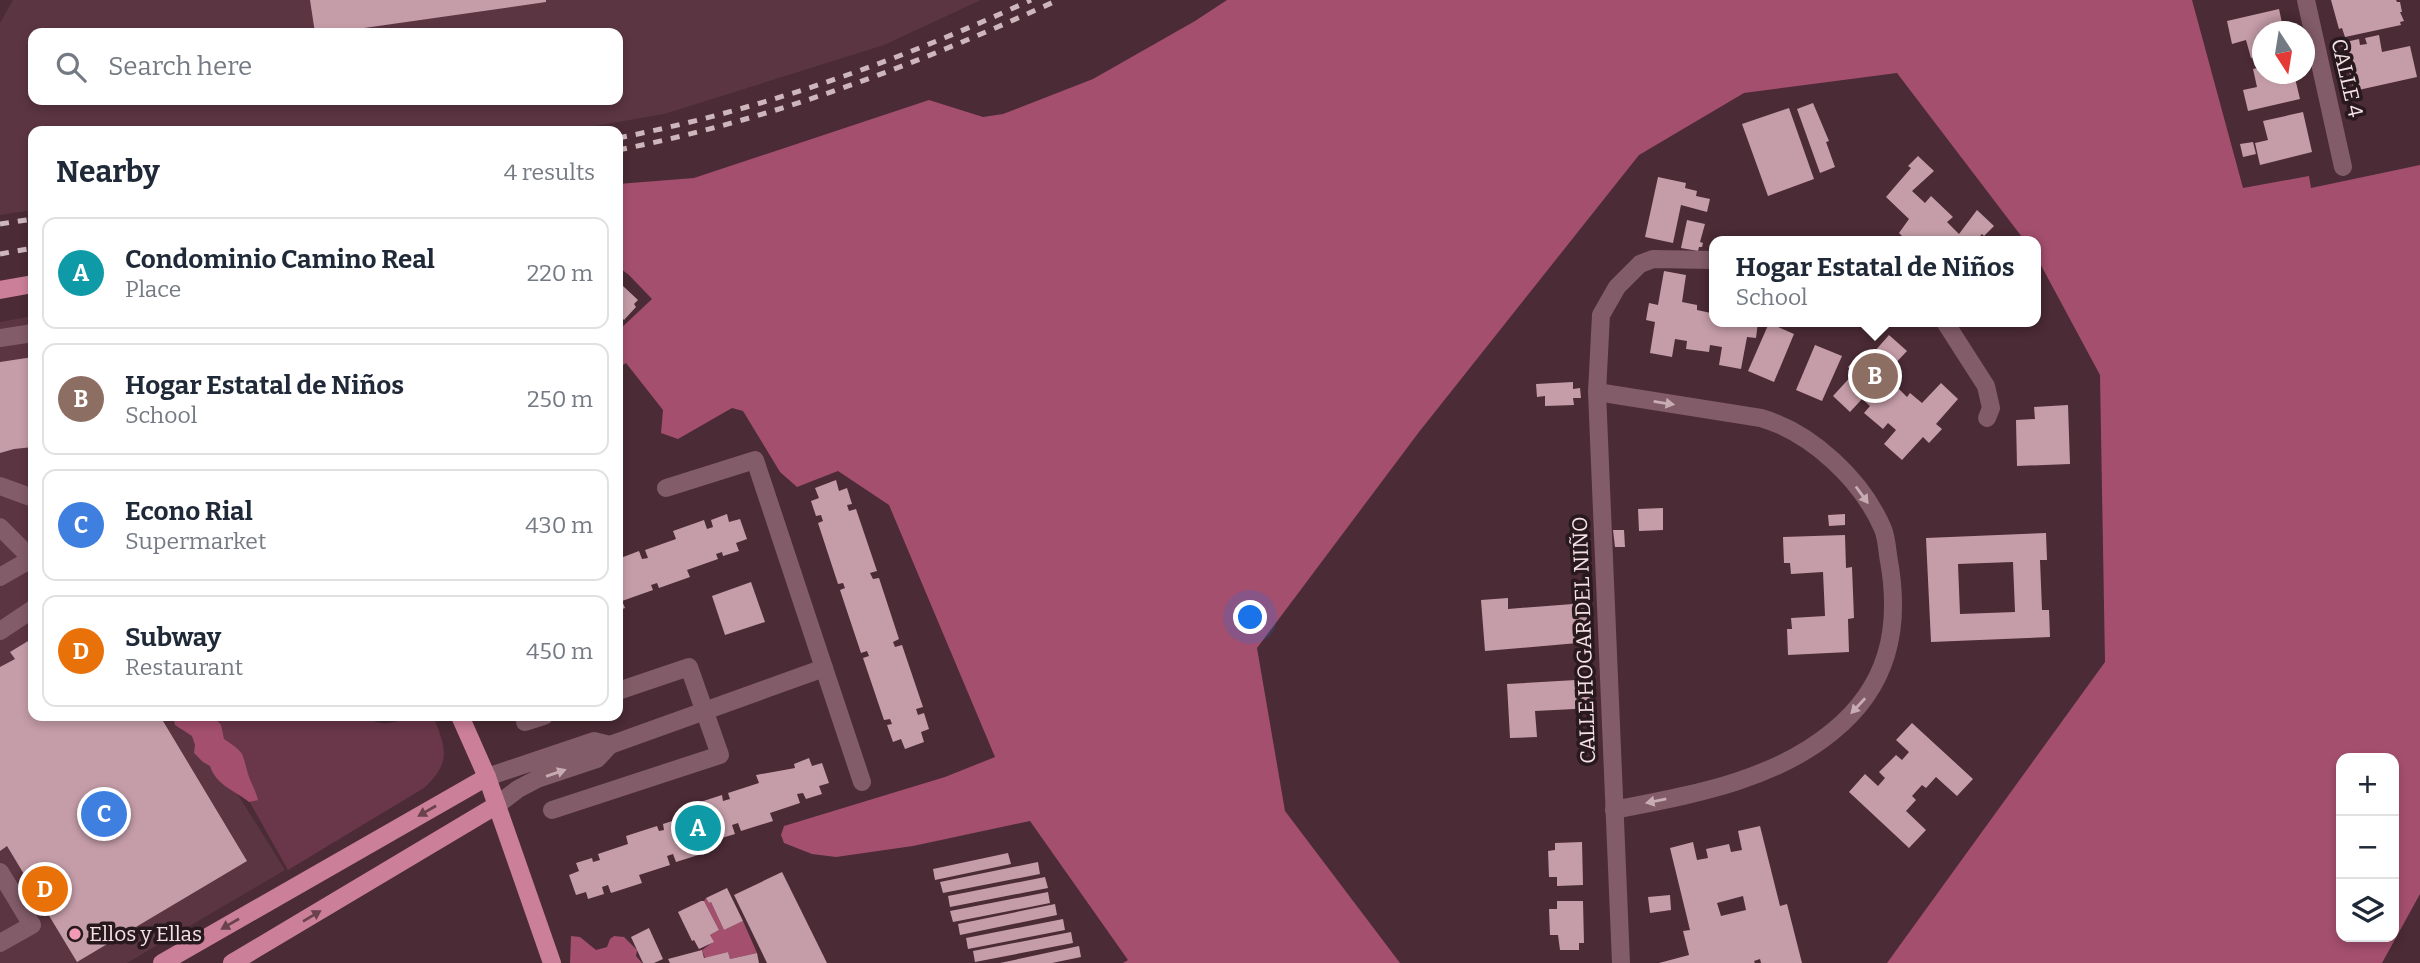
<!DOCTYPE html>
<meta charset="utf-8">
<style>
body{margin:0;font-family:Bitter,serif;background:#f6f6f7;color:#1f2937}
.controls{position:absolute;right:21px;bottom:21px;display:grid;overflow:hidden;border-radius:14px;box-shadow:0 4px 10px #0003}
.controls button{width:63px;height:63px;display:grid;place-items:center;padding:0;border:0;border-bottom:2px solid #e0e1e3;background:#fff;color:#1f2937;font:35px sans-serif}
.compass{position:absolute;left:2252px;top:21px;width:63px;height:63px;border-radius:50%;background:#fff;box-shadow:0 4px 10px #0003;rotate:168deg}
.you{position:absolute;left:1251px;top:618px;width:24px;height:24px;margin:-18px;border:5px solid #fff;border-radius:50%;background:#1a73e8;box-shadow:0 0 0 10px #1a73e833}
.badge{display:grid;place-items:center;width:46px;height:46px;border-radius:50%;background:#b45309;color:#fff;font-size:23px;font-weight:700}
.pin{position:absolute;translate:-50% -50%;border:4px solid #fff;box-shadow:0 2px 7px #0006}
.popup{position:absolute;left:1709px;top:236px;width:332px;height:91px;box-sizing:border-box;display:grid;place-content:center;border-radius:14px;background:#fff;filter:drop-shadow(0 2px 5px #0005);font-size:23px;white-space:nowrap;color:#747a83}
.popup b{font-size:26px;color:#1f2937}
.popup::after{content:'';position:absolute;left:50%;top:100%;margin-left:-14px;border:14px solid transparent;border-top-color:#fff}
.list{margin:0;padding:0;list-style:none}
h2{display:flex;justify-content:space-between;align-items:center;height:91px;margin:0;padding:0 28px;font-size:30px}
h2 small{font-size:23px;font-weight:400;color:#747a83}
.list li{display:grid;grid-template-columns:46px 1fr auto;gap:21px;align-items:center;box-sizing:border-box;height:112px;margin:0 14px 14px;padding:0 14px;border:2px solid #e0e1e3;border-radius:14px}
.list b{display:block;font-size:26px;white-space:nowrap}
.list p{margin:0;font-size:23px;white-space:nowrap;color:#747a83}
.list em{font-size:23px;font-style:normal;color:#747a83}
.icon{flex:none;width:38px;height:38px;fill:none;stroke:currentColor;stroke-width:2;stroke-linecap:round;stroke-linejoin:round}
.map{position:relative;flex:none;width:2420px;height:963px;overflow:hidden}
.search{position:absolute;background:#fff;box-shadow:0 4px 10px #0003;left:28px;top:28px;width:595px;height:77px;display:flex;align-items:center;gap:18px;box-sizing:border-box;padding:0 24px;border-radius:14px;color:#747a83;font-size:26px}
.panel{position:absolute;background:#fff;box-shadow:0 4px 10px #0003;left:28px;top:126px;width:595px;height:595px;border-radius:14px}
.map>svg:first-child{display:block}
</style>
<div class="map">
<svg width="2420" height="963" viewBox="0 0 2420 963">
<rect width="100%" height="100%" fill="#4b2b35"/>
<!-- built -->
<g fill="#5b3542" fill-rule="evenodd">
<path d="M 13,0 L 981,0 L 884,45 L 664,114 L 566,131 L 33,131 L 33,210 L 0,215 L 0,23 ZM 33,33 L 618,33 L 618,100 L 33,100 Z"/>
<polygon points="33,316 33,716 189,716 285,870 127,963 0,963 0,322"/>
</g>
<!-- green -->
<path fill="#693749" d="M 201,716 L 365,716 C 382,728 392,723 409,717 C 416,715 425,716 433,716 C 446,748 452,762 424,788 L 288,870 Z"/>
<!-- forest -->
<g fill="#a44f6e" fill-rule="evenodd">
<path d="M 1227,0 L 2192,0 L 2243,188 L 2309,176 L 2311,188 L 2420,165 L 2420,894 L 2382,963 L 1887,963 L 2105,662 L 2100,375 L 2036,256 L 2036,241 L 2025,241 L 1897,73 L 1744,93 L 1639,155 L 1419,432 L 1257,648 L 1285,811 L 1400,963 L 1123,963 L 1128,960 L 1030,821 L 913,846 L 836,857 L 812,854 L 784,843 L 781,835 L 784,826 L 945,777 L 995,757 L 889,505 L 838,471 L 797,487 L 780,472 L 743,411 L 732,408 L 678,439 L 661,433 L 663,410 L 626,363 L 618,368 L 618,331 L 652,299 L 629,275 L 618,267 L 618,184 L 694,178 L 929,100 L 983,117 L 1003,114 L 1093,79 L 1195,21 ZM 2341,758 L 2394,758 L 2394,937 L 2341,937 Z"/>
<path d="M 173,716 L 213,716 L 221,725 L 224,739 C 248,755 241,753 249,777 C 252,785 256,791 258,800 L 249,802 C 234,790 216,785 210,766 L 203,762 L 194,753 L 195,745 L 192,736 L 175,725 Z"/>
<polygon points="706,898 709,903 711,902 724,930 743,921 757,953 730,959 728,952 705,958 702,950 713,942 710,935 719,930 704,901"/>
<polygon points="571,936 580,937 596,950 607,947 610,939 614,936 624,937 637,950 636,956 642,963 570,963"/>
</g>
<!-- building -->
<g fill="#c59da9" fill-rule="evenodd">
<polygon points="310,0 546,0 546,2 329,33 315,33"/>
<polygon points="2331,0 2396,0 2397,2 2400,2 2402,12 2400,12 2404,21 2400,22 2401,25 2345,37 2342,28 2339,29"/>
<polygon points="2279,9 2284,32 2262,32 2262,55 2251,58 2246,40 2232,44 2227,21"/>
<polygon points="2379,35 2382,52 2410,46 2417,77 2354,91 2348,66 2354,65 2353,60 2345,62 2341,43 2359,39 2360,45 2367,44 2365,38"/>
<polygon points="2262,67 2262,74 2294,74 2300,99 2248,111 2243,90 2257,87 2253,69"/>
<polygon points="1813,103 1829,141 1826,142 1835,167 1820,173 1797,109"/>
<polygon points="1789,108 1814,179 1768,196 1742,124"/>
<polygon points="2303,112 2312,152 2260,165 2255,143 2268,140 2263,121"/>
<polygon points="2253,142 2256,154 2243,157 2240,144"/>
<polygon points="1918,156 1934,171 1912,191 1925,203 1931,196 1953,217 1947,222 1959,234 1977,210 1994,226 1984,236 1982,234 1975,241 1907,241 1899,233 1909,219 1886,197 1911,168 1908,166"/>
<polygon points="1658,177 1686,183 1685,188 1697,191 1696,196 1710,199 1707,212 1681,205 1673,243 1645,237"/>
<polygon points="1687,220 1705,224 1700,242 1703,243 1702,247 1699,247 1698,251 1681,248"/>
<polygon points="1664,271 1686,275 1682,302 1697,305 1697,310 1711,313 1714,305 1714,322 1758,322 1756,338 1747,337 1741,369 1719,365 1722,347 1710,345 1709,352 1686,349 1687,341 1675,339 1672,357 1650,353 1655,322 1646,320 1649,303 1658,305"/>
<polygon points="623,286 638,300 634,304 636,307 624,320 620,316 618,318 618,292"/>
<polygon points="1769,323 1794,334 1774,382 1748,371"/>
<polygon points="1889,335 1907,351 1888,371 1900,382 1896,386 1907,397 1910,393 1922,403 1941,383 1958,399 1936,424 1942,429 1929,443 1923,437 1902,460 1884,444 1896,430 1888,423 1883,429 1864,413 1870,406 1862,399 1850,412 1833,396 1854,373 1848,367 1860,354 1867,360"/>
<polygon points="1815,345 1842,356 1822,401 1796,390"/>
<polygon points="33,357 33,447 14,449 0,453 0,362"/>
<polygon points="1573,382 1573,389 1580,388 1581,398 1573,398 1574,405 1545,406 1545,396 1537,397 1536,384"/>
<polygon points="2068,405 2070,464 2017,466 2016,420 2035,419 2034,407"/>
<polygon points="836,480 839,491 847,488 852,504 847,505 849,511 856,509 877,571 870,573 873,579 879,578 899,639 893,642 895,647 902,645 923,707 916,709 918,715 924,713 929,729 921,732 924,742 905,749 901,739 893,742 887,725 892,724 890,719 884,720 863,658 869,656 867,651 861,653 840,590 845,588 843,583 838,584 818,523 823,521 821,515 816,516 811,501 819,498 815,488"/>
<polygon points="1663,508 1663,530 1639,531 1638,509"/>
<polygon points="727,514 729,522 740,519 747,539 736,543 739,551 723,556 722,552 716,554 718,559 687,570 690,577 659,588 657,583 651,585 653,590 622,601 625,608 618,611 618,559 639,551 642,559 648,558 645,550 676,539 673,531 704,520 707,529 713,527 711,520"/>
<polygon points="1845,514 1845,525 1829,526 1828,515"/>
<polygon points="1613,530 1624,530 1625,547 1615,547"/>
<path d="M 2046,533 L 2047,560 L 2040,560 L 2042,610 L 2049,610 L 2050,637 L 1931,642 L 1926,538 ZM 2013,562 L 2015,612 L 1960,614 L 1958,564 Z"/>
<polygon points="1845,535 1846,568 1852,567 1854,618 1848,619 1849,652 1788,655 1787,629 1792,629 1791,618 1825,616 1823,572 1791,574 1790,563 1784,563 1783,537"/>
<polygon points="751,582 765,622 725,635 712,596"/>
<polygon points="1508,598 1508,609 1586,603 1589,642 1485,651 1481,600"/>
<polygon points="33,638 33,716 160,716 247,861 77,962 7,846 0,851 0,667 15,659 10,652"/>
<polygon points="1593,679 1594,708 1535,711 1537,737 1510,738 1507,684"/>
<polygon points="1912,723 1973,779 1957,796 1936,777 1926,788 1922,785 1912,796 1916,800 1906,811 1926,830 1909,848 1849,792 1865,774 1878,786 1885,778 1879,772 1896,755 1902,760 1909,752 1896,740"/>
<polygon points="809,758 812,766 822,763 829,783 819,786 822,794 806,799 803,793 797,794 800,803 770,813 773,821 741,831 738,823 732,825 735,834 705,843 708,852 676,862 673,854 667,856 670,865 639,875 642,883 611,893 608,885 602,887 604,894 588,899 586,892 576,895 569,875 579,871 576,863 592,858 593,862 600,860 598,854 628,844 626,836 657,826 659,831 664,830 663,824 694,814 691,805 722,795 723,801 730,799 728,793 759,783 756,775 795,768 794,764"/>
<path d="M 1760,826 L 1780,906 L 1787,904 L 1802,963 L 1761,963 L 1760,959 L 1754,961 L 1755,963 L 1659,963 L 1689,955 L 1683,931 L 1690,930 L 1670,848 L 1693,842 L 1697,860 L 1708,858 L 1706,849 L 1729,844 L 1731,852 L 1742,850 L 1738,831 ZM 1743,896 L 1746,910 L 1721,916 L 1717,903 Z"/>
<polygon points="1582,842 1583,885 1557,886 1557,877 1549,877 1548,851 1555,850 1555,843"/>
<polygon points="1008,853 1011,864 935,880 933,869"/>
<polygon points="1038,862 1040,874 943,893 940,882"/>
<polygon points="782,872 827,963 767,963 734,895"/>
<polygon points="1045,877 1048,888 950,907 948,896"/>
<polygon points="727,888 743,921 724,930 711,902 709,903 706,898"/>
<polygon points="1048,892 1050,903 953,922 950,911"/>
<polygon points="1670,895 1671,910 1650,913 1648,897"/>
<polygon points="701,901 704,901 719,930 710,935 714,942 699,949 694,940 692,941 678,912"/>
<polygon points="1557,901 1583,901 1584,943 1579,943 1579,950 1560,950 1558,935 1550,935 1549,909 1557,909"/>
<polygon points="1055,904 1057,915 960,935 958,924"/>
<polygon points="1063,919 1065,930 968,949 966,938"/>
<polygon points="649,928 663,959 654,963 643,963 631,937"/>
<polygon points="1071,932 1073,943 975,962 973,951"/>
<polygon points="1079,946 1081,957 1052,963 1000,963"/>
<polygon points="702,950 704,958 728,952 730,959 757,953 759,963 670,963 668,959"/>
</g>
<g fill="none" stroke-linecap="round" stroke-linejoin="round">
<!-- minor -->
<g stroke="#825c68" stroke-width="18">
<polyline points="2306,0 2343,167"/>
<polyline points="1945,322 1986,386 1991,408 1987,418"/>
<polyline points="0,338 33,333"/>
<path d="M 1597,392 L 1761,418 C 1812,433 1862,480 1883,529 C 1887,539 1887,551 1889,561 C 1901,629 1888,687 1832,732 C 1771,782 1689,795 1614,810"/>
<polyline points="0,486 33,498"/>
<polyline points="0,527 32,559"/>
<polyline points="0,577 33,558"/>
<polyline points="0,631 33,609"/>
<polyline points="824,668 862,782"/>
<polyline points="525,722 544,716"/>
<polyline points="610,745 824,668 755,460 666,488"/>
<polyline points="487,777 594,741 610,745 597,759 537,779 518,789 497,805"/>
<polyline points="552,810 720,755 689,667 618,691"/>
<polyline points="0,872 32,925 0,943"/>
<polyline points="1621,963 1597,392 1601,315 1617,287 1640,264 1653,259 1714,260"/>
</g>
<!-- major -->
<g stroke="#cb7f98" stroke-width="18">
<polyline points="0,290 33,284"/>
<polyline points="460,716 487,777 552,963"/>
<polyline points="162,963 487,777"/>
<polyline points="232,963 497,805"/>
</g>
<!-- rail -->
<g stroke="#ceb6bd" stroke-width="5" stroke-dasharray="9 9" stroke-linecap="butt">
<path d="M 618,138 C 761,110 899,61 1031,0"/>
<path d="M 618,150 C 771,120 916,65 1058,0"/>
<polyline points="0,224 33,219"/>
<polyline points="0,254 33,248"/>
</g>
</g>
<!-- one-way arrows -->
<defs><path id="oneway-solid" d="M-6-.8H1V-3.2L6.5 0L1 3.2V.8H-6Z" transform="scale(1.75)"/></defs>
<g fill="#c8acb4">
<use href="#oneway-solid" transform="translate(1664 403) rotate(9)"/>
<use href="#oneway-solid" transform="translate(1862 495) rotate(54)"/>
<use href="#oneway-solid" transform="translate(1858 706) rotate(133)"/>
<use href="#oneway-solid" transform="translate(556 773) rotate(-19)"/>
<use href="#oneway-solid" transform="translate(1656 801) rotate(169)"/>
</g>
<g fill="#69424e">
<use href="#oneway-solid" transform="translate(427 811) rotate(150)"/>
<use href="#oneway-solid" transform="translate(312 916) rotate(-31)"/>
<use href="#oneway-solid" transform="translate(230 924) rotate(150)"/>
</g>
<!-- markers -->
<circle fill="#f09ab6" stroke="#27191d" stroke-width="2.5" cx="75" cy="934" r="7"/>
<g text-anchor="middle" stroke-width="7" stroke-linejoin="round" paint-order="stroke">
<!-- street labels -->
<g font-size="21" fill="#f7e1e7" stroke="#27191d">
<text transform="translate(2347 78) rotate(77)" y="7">CALLE 4</text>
<text transform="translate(1584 640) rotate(-92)" y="7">CALLE HOGAR DEL NIÑO</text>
</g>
<!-- poi labels -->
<g font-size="21" fill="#f7e1e7" stroke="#27191d" text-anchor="start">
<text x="89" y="941">Ellos y Ellas</text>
</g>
</g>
</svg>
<div class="controls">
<button>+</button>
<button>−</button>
<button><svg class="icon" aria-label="layers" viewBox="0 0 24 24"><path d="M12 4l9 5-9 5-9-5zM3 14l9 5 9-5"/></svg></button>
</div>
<svg class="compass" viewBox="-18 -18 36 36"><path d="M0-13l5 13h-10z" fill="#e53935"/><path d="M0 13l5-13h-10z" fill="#747a83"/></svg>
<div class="you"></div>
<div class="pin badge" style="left:698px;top:828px;background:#0f9aa8">A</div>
<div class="pin badge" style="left:1875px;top:376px;background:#8d6e63">B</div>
<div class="popup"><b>Hogar Estatal de Niños</b>School</div>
<div class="pin badge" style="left:104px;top:814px;background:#3f7fe0">C</div>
<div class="pin badge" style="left:45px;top:889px;background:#e8710a">D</div>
<div class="search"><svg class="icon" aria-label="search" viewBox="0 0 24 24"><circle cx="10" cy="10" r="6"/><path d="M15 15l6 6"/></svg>Search here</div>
<section class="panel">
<h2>Nearby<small>4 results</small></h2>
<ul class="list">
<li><span class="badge" style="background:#0f9aa8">A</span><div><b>Condominio Camino Real</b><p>Place</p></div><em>220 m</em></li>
<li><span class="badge" style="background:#8d6e63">B</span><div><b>Hogar Estatal de Niños</b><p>School</p></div><em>250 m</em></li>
<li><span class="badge" style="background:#3f7fe0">C</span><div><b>Econo Rial</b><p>Supermarket</p></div><em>430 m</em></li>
<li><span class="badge" style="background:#e8710a">D</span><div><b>Subway</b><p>Restaurant</p></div><em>450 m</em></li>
</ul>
</section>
</div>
